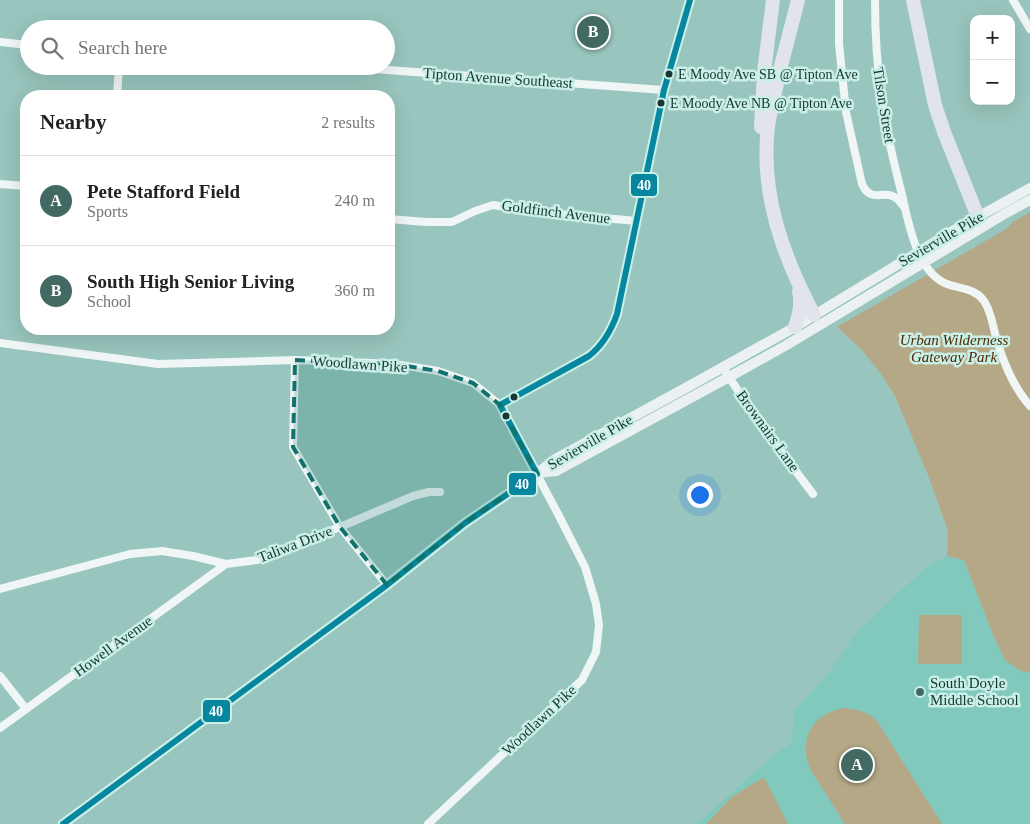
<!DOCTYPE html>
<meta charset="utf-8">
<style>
body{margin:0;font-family:"Times New Roman",serif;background:#f2f2f2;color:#222}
.controls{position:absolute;right:15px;top:15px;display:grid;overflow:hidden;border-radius:10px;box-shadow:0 5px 20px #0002}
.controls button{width:45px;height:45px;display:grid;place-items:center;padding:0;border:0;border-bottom:1px solid #e0e0e0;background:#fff;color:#222;font:25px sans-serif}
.you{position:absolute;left:699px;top:494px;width:18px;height:18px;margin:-12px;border:4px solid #fff;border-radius:50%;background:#1a73e8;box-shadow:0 0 0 8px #1a73e833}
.badge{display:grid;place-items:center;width:32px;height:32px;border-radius:50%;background:#436963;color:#fff;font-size:16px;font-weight:700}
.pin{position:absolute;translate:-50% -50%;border:2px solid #fff;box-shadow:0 1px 5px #0006}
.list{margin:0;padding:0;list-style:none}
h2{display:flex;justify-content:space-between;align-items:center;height:65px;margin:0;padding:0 20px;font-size:21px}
h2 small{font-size:16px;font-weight:400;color:#767676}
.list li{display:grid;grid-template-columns:32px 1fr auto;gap:15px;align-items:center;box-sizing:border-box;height:90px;padding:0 20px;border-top:1px solid #e0e0e0}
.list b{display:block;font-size:19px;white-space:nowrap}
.list p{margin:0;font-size:16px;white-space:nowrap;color:#767676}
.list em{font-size:16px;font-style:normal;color:#767676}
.icon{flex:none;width:28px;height:28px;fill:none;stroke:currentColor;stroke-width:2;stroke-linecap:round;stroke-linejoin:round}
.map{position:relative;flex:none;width:1030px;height:824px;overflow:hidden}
.search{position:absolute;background:#fff;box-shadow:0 5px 20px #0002;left:20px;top:20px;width:375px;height:55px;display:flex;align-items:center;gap:12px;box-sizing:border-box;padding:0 18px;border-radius:28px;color:#767676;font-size:19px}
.panel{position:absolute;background:#fff;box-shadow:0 5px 20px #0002;left:20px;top:90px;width:375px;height:245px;border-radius:20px}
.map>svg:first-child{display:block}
</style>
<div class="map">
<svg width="1030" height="824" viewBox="0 0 1030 824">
<rect width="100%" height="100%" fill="#98c5bd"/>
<!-- built -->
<polygon fill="#81c9bd" points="947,556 964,560 993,635 1005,660 1024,673 1030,671 1030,824 697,824 774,755 791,743 795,709 827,676 856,633 926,567"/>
<!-- green -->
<g fill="#b5a886">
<polygon points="1030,212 1030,671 1024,673 1005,660 993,635 964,560 947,556 948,531 928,475 895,396 879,371 860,348 837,327 1006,229 1013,222"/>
<polygon points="919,615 962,615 962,664 918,664"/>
<path d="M 844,708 C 857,709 867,712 877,721 L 942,824 L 845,824 L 810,769 C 798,739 812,714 844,708 Z"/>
<polygon points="764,777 788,824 706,824 721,808 733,796"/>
</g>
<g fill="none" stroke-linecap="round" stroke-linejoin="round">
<!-- street -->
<g stroke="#f0f6f5" stroke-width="8">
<path d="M 839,0 L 839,44 L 846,112 L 862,184 C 873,208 888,182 903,206"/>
<path d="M 875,0 C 875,34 877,67 882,100 C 886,134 895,166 903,199 C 909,226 918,273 947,284 C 960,289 975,288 984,301 C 992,313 993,328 997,341 C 1004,364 1014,388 1030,406"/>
<polyline points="1013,0 1030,29"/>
<polyline points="0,42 29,45"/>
<polyline points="332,66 664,90"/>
<polyline points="117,96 119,66"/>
<polyline points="0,184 26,186"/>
<polyline points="389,219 426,222 452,222 475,211 493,205 547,213 637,221"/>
<polyline points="0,343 158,364 295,360 394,364 438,371 473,383 500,405 558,514 585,567 596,604 599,625 596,652 582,680 428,824"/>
<polyline points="295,360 293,447 340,527 387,585"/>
<polyline points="723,368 756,418 813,494"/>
<path d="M 500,405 C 521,393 543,380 565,369 C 574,364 585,360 592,354 C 605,343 612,329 617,314 L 664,90 L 690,0"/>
<polyline points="0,589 130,554 162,551 193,556 226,564 257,560 340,527 413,496 429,492 440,492"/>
<polyline points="0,676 26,709"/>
<polyline points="0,728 226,564"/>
</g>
<!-- secondary -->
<g stroke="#ebf1f2" stroke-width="10">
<polyline points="538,473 556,471 729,377 785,346 1006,213 1030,200"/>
<polyline points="63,824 387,585 465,523 537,474 552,461 691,385 795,327 956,229 1030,188"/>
</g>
<!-- highway -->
<g stroke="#e1e4eb" stroke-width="14">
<path d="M 798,0 C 792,23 786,47 780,70 C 776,89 771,107 768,126 C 760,194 783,256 814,315"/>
<polyline points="913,0 935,105 944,132 978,217"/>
<polyline points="761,127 764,72 773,0"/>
<path d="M 795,327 C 799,316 802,302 799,291"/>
</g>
<!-- bus-1 casing -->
<g stroke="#c9efe7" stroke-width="10">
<path id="bus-1" d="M 63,824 L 387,585 L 465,523 L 537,474 L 500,405 L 589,356 C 603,345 611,331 617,314 L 664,90 L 690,0"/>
</g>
<!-- bus-1 -->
<use href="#bus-1" stroke="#06879f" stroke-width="6"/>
</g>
<!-- marked area -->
<path fill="#0f736b" fill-opacity="0.2" stroke="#0f736b" stroke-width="4" stroke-dasharray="10 6" stroke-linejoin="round" d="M 295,360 L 394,364 L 438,371 L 473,383 L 500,405 L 537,474 L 465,523 L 387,585 L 340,527 L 293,447 Z"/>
<!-- markers -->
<g fill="#153732" stroke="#c9efe7" stroke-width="2">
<circle cx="669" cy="74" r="4.5"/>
<circle cx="661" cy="103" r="4.5"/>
<circle cx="514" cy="397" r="4.5"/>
<circle cx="506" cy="416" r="4.5"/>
</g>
<circle fill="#436963" stroke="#c9efe7" stroke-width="2" cx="920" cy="692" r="5"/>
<g text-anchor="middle" stroke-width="5" stroke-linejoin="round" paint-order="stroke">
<!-- bus labels -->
<g font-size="14" fill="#153732" stroke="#c9efe7" text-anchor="start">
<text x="678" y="79">E Moody Ave SB @ Tipton Ave</text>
<text x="670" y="108">E Moody Ave NB @ Tipton Ave</text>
</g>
<!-- street labels -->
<g font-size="15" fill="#153732" stroke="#c9efe7">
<text transform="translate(498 78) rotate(4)" y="5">Tipton Avenue Southeast</text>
<text transform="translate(884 105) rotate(81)" y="5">Tilson Street</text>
<text transform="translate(556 212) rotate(7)" y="5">Goldfinch Avenue</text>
<text transform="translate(941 239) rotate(-30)" y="5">Sevierville Pike</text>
<text transform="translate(360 364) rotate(4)" y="5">Woodlawn Pike</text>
<text transform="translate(768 431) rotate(54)" y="5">Brownairs Lane</text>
<text transform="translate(590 442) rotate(-30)" y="5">Sevierville Pike</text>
<text transform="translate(295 544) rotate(-21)" y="5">Taliwa Drive</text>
<text transform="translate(113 646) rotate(-36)" y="5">Howell Avenue</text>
<text transform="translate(539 720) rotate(-43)" y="5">Woodlawn Pike</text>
</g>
<!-- park labels -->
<g font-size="15" font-style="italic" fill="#4b2905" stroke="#c9efe7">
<text x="954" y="345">Urban Wilderness<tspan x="954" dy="17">Gateway Park</tspan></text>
</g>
<!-- poi labels -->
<g font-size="15" fill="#153732" stroke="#c9efe7" text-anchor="start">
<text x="930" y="688">South Doyle<tspan x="930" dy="17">Middle School</tspan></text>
</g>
</g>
<g stroke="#c9efe7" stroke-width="2">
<rect x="630" y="173" width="28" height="24" rx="5" fill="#06879f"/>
<rect x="508" y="472" width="29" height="24" rx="5" fill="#06879f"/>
<rect x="202" y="699" width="29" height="24" rx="5" fill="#06879f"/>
</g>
<g font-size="14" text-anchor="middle" font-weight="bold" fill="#fff">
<text x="644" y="190">40</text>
<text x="522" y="489">40</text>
<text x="216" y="716">40</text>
</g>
</svg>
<div class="controls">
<button>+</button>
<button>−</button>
</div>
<div class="you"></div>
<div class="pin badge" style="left:857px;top:765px">A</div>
<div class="pin badge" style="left:593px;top:32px">B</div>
<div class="search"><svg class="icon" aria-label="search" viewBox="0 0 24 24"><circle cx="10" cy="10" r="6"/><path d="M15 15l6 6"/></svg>Search here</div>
<section class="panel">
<h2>Nearby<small>2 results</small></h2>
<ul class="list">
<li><span class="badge">A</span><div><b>Pete Stafford Field</b><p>Sports</p></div><em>240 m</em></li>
<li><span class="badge">B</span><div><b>South High Senior Living</b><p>School</p></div><em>360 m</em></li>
</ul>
</section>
</div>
